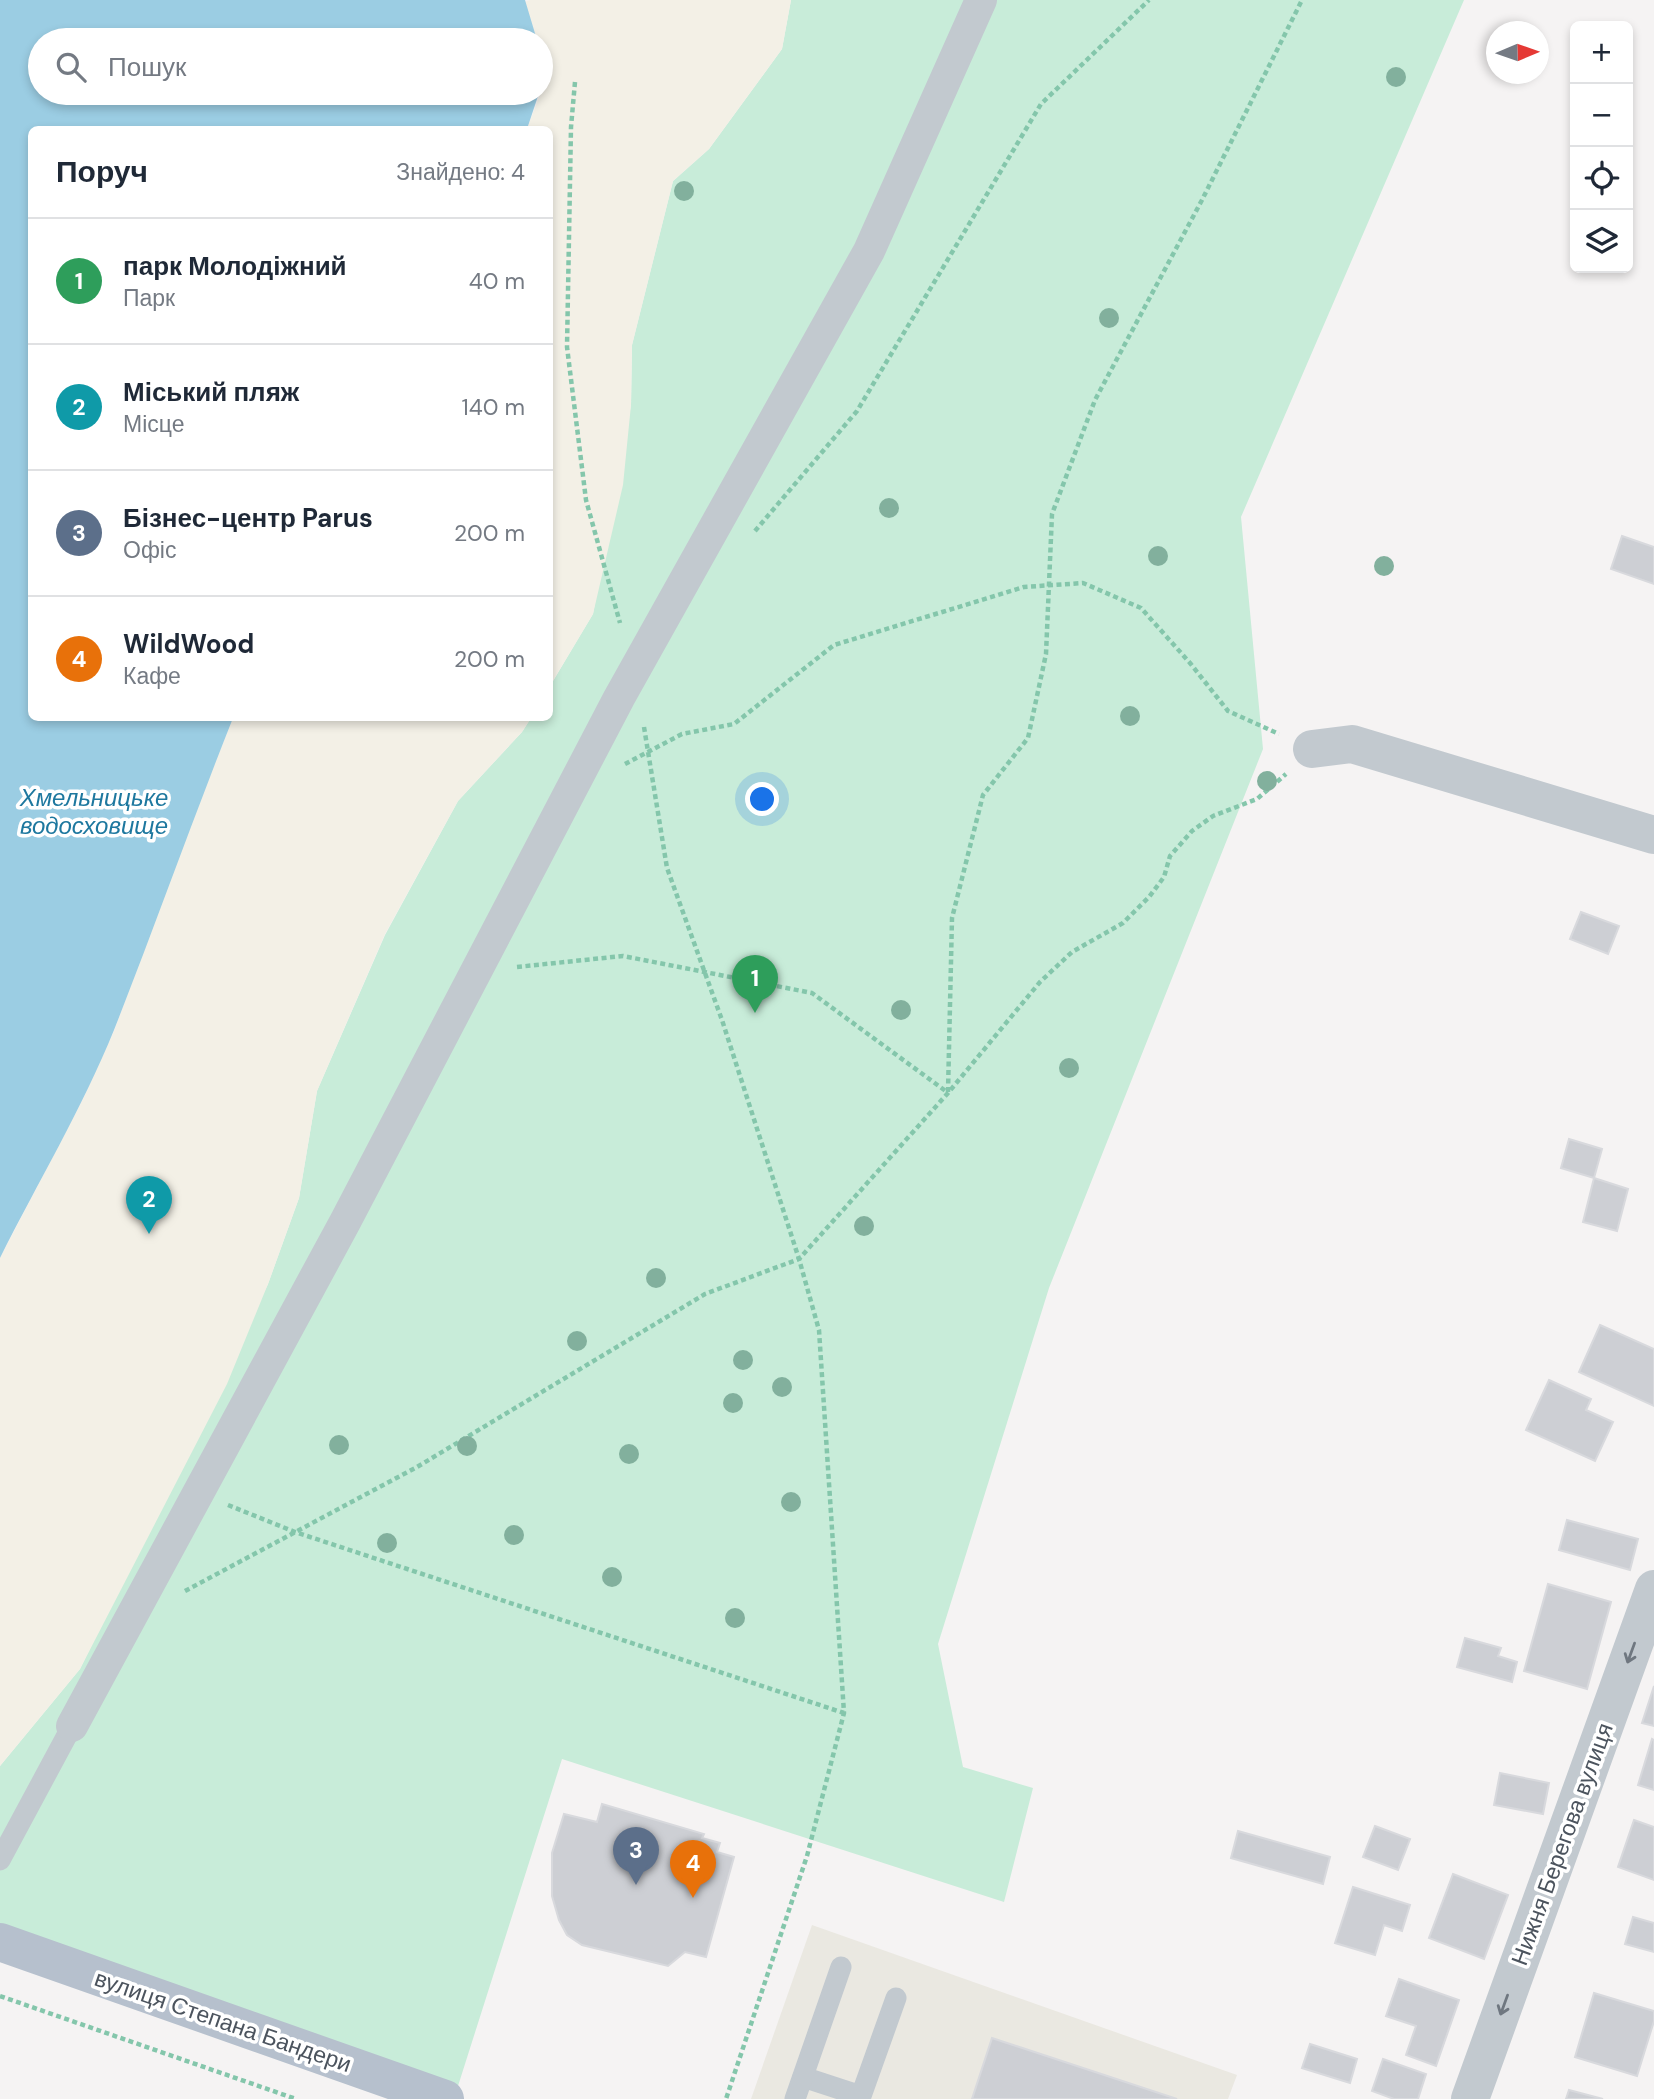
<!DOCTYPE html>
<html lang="uk">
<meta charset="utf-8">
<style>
body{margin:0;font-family:"DM Sans",sans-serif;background:#f2f2f3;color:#1f2937}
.controls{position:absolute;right:21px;top:21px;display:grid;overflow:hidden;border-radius:10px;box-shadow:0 4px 10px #0003}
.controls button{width:63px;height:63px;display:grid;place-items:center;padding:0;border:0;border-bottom:2px solid #e0e1e3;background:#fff;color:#1f2937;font:35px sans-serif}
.compass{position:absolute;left:1486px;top:21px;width:63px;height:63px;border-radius:50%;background:#fff;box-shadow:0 4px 10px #0003;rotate:88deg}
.you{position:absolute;left:763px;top:800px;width:24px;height:24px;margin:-18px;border:5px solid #fff;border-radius:50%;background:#1a73e8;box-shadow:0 0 0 10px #1a73e833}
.badge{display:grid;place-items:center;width:46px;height:46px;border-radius:50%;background:#3268d0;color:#fff;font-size:23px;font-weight:700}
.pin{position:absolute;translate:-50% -58px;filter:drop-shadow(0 2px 4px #0008)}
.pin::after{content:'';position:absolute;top:37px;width:24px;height:21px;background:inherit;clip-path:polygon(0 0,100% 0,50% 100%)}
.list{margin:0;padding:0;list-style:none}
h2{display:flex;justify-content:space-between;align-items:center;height:91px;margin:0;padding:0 28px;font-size:30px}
h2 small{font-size:23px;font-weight:400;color:#747a83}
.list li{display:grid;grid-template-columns:46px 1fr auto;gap:21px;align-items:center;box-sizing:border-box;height:126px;padding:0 28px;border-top:2px solid #e0e1e3}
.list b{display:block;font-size:26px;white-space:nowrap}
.list p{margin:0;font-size:23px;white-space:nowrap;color:#747a83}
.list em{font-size:23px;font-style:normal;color:#747a83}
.icon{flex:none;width:38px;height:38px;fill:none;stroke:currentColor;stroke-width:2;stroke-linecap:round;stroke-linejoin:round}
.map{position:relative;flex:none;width:1654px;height:2099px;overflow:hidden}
.search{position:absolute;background:#fff;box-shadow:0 4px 10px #0003;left:28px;top:28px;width:525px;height:77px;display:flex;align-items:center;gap:18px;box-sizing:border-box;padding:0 24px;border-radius:38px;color:#747a83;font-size:26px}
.panel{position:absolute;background:#fff;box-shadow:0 4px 10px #0003;left:28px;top:126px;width:525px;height:595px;border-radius:10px}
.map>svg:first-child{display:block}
</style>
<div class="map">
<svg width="1654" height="2099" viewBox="0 0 1654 2099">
<rect width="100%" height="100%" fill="#f5f3f3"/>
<!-- commercial -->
<polygon fill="#eae8e1" points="812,1925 1237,2075 1228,2099 751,2099"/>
<!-- green -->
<polygon fill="#c8ecd9" points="791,0 1464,0 1241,517 1263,749 1049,1288 938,1644 963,1767 1033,1788 1004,1902 562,1759 458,2086 0,1924 0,1766 80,1669 268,1284 299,1198 317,1091 385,935 458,801 522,732 531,718 550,718 550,686 593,614 631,405 632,345 673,181 709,149 782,49"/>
<!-- sand -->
<g fill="#f3f0e6">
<path d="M 530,0 L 791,0 L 782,49 L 709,149 L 673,181 L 632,345 L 631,405 L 623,485 L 593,614 L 550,686 L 550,130 L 527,129 C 534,108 547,86 544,63 C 544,55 541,49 541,40 L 537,40 L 525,2 Z"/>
<polygon points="233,718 531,718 522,732 458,801 385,934 317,1091 299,1198 268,1284 227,1384 80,1669 0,1766 0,1258 83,1099 114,1031 185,838"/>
</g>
<!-- water -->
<path fill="#9bcde3" d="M 0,0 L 525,0 L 537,40 L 40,40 L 40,93 L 539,93 L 527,129 L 32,130 L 32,718 L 233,718 C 192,821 155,926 114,1030 C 82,1109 38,1182 0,1258 Z"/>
<!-- building -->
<g fill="#cdcfd4" stroke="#d8d9dd" stroke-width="2">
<polygon points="1622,536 1654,547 1654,584 1611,569"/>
<polygon points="1581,912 1619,926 1608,954 1570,939"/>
<polygon points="1569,1139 1602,1149 1594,1178 1561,1168"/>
<polygon points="1594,1178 1628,1189 1617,1231 1583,1222"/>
<polygon points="1600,1325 1654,1349 1654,1406 1579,1372"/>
<polygon points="1549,1380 1591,1399 1586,1410 1613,1422 1595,1461 1526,1430"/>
<polygon points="1567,1520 1638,1539 1630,1570 1559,1550"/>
<polygon points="1548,1584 1611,1602 1587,1689 1524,1671"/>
<polygon points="1465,1638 1501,1648 1498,1656 1517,1662 1512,1682 1457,1667"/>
<polygon points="1654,1686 1654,1726 1642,1723"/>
<polygon points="1652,1739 1654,1740 1654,1790 1638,1785"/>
<polygon points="1500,1773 1549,1783 1543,1814 1494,1805"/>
<polygon points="602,1804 704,1834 702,1838 720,1843 717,1852 734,1857 706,1957 685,1952 668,1966 582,1945 567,1935 559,1920 552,1896 552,1853 564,1814 597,1822"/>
<polygon points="1634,1820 1654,1827 1654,1880 1618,1867"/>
<polygon points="1375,1826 1410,1839 1398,1870 1363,1857"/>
<polygon points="1238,1831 1330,1857 1323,1884 1231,1858"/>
<polygon points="1453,1874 1508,1895 1484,1959 1429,1938"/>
<polygon points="1353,1887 1410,1905 1402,1931 1384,1925 1375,1955 1335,1943"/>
<polygon points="1633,1917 1654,1923 1654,1952 1625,1944"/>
<polygon points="1399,1979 1459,2000 1436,2066 1406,2055 1416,2026 1386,2016"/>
<polygon points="1594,1993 1654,2011 1654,2021 1637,2076 1575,2057"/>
<polygon points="992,2038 1177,2099 972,2099"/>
<polygon points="1310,2044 1357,2059 1350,2083 1302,2068"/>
<polygon points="1383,2059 1426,2074 1418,2099 1394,2099 1372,2091"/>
<polygon points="1569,2090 1603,2099 1566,2099"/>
</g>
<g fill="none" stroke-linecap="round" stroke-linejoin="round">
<!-- path -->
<g stroke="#84c6ab" stroke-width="4.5" stroke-dasharray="5 3.5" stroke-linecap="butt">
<polyline points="575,82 571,127 567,347 586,500 620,623"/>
<polyline points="755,531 857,411 1041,104 1149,0"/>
<polyline points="644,727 667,868 722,1020 799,1259 819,1330 844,1713 807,1856 726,2099"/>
<polyline points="625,764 682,734 734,724 834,645 1024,587 1083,583 1141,608 1190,663 1228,711 1279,734"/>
<polyline points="517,967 623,956 812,993 947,1092"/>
<polyline points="948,1092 952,918 983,795 1028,738 1046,654 1052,514 1095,400 1202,200 1302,0"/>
<polyline points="228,1505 295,1532 844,1713"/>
<polyline points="185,1591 417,1467 705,1294 799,1259 948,1093 1040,982 1072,952 1123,923 1149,897 1164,877 1170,856 1192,831 1213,816 1257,799 1286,774"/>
<polyline points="0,1996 296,2099"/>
</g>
<!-- service -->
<g stroke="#c2c9cf" stroke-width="21">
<polyline points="0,1860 72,1726"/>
<polyline points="803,2077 861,2096 896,1998"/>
<polyline points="795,2099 841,1967"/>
</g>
<!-- pedestrian -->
<polyline stroke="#c2c9cf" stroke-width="32" points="72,1726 345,1222 619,698 869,251 981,0"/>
<!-- minor -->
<g stroke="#c2c9cf" stroke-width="38">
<polyline points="1312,749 1352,744 1654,835"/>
<polyline points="1470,2099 1654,1589"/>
</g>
<!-- primary -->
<polyline stroke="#b6c0cd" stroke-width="38" points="0,1942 445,2099"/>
</g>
<!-- trees -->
<g fill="#82b09d">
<circle cx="1396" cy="77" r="10"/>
<circle cx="684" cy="191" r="10"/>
<circle cx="1109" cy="318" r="10"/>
<circle cx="889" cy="508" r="10"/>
<circle cx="1158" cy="556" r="10"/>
<circle cx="1384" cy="566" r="10"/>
<circle cx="1130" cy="716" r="10"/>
<circle cx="1267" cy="781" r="10"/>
<circle cx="901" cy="1010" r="10"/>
<circle cx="1069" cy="1068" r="10"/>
<circle cx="864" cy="1226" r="10"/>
<circle cx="656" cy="1278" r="10"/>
<circle cx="577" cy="1341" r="10"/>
<circle cx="743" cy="1360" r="10"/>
<circle cx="782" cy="1387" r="10"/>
<circle cx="733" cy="1403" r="10"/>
<circle cx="339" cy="1445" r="10"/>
<circle cx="467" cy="1446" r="10"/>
<circle cx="629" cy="1454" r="10"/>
<circle cx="791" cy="1502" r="10"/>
<circle cx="514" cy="1535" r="10"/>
<circle cx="387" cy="1543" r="10"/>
<circle cx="612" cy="1577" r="10"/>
<circle cx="735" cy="1618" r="10"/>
</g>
<!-- one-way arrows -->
<defs><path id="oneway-shaft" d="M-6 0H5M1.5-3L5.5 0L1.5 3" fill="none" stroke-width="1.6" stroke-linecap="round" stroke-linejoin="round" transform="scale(1.75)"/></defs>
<g stroke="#6f7780">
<use href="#oneway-shaft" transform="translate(1631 1653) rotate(110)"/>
<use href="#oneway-shaft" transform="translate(1504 2005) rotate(110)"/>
</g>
<g text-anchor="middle" stroke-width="7" stroke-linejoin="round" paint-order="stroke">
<!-- street labels -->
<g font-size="23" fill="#4c545e" stroke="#fff">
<text transform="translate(1562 1844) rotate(-70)" y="8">Нижня Берегова вулиця</text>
<text transform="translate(223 2021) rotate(19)" y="8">вулиця Степана Бандери</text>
</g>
<!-- water labels -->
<g font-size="24" font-style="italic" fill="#1e789f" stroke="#fff">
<text x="94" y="806">Хмельницьке<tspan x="94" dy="28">водосховище</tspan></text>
</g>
</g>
</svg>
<div class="controls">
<button>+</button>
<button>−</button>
<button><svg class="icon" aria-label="locate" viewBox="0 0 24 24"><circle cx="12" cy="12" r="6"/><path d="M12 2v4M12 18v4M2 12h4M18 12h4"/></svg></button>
<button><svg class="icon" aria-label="layers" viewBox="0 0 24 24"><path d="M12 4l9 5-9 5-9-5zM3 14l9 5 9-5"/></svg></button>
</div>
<svg class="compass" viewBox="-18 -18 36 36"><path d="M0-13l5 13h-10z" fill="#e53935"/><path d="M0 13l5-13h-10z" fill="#747a83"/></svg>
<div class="you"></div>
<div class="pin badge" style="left:755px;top:1013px;background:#2e9e5b">1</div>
<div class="pin badge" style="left:149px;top:1234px;background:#0f9aa8">2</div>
<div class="pin badge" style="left:636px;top:1885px;background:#5c6f8a">3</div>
<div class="pin badge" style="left:693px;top:1898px;background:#e8710a">4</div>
<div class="search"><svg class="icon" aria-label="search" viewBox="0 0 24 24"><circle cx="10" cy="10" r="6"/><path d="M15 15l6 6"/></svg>Пошук</div>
<section class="panel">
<h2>Поруч<small>Знайдено: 4</small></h2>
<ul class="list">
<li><span class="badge" style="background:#2e9e5b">1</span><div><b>парк Молодіжний</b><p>Парк</p></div><em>40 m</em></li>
<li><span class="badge" style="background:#0f9aa8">2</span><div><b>Міський пляж</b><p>Місце</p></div><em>140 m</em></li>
<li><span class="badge" style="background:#5c6f8a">3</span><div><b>Бізнес-центр Parus</b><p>Офіс</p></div><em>200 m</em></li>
<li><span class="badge" style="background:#e8710a">4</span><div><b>WildWood</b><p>Кафе</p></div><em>200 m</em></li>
</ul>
</section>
</div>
